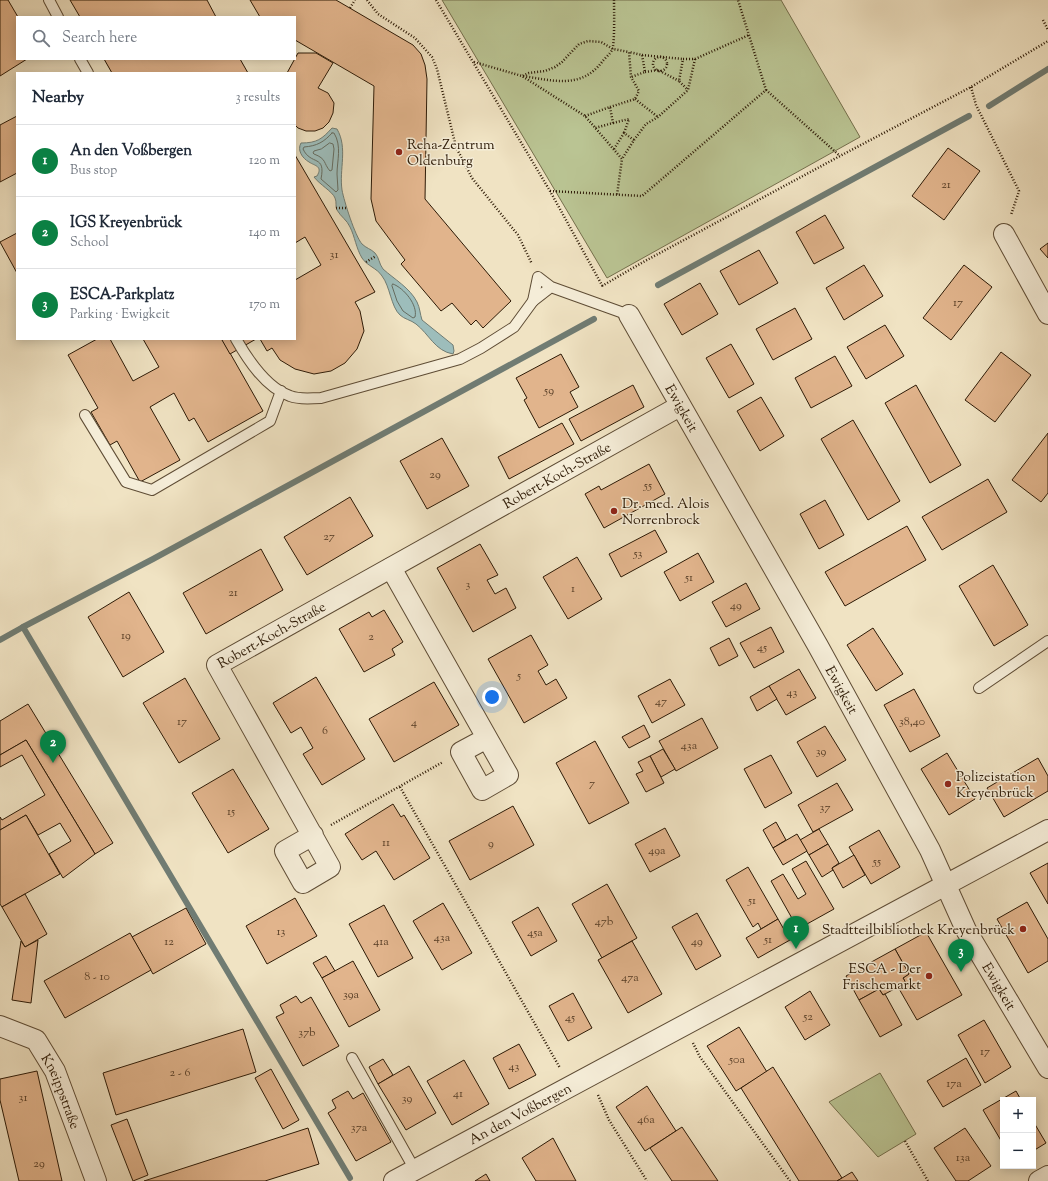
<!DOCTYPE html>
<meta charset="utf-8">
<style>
body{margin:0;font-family:"Sorts Mill Goudy",serif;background:#f2f2f3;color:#1f2937}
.controls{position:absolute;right:12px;bottom:12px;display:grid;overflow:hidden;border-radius:0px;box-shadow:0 2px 10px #0003}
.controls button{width:36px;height:36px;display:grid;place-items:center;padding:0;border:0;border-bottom:1px solid #e0e1e3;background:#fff;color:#1f2937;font:20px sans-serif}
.you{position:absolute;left:492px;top:697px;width:14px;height:14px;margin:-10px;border:3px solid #fff;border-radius:50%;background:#1a73e8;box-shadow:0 0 0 6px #1a73e833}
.badge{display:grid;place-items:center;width:26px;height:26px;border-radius:50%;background:#0b8043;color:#fff;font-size:13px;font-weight:700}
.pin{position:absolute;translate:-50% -33px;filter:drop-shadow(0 1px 2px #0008)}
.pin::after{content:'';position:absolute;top:21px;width:14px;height:12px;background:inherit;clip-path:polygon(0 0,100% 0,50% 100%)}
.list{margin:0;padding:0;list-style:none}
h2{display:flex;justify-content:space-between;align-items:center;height:52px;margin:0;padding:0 16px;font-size:17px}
h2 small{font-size:13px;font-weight:400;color:#747a83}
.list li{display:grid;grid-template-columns:26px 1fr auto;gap:12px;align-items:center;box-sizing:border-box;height:72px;padding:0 16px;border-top:1px solid #e0e1e3}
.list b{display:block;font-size:15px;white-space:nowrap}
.list p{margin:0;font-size:13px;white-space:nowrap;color:#747a83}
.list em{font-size:13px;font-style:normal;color:#747a83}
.icon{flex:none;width:22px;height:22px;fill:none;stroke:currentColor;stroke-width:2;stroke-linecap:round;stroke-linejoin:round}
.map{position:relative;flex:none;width:1048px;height:1181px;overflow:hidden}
.search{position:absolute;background:#fff;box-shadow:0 2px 10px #0003;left:16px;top:16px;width:280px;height:44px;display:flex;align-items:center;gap:10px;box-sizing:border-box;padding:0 14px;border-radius:0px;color:#747a83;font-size:15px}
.panel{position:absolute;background:#fff;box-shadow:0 2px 10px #0003;left:16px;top:72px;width:280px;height:268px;border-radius:0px}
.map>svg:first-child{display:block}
</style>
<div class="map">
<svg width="1048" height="1181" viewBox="0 0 1048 1181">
<rect width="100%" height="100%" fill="#f0e3c3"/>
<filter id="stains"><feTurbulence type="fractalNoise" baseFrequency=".005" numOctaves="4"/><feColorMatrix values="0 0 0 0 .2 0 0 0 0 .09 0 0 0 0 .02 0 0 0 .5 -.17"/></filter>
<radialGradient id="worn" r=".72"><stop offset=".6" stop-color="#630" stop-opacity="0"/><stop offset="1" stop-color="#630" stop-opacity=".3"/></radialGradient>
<!-- green -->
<g fill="#bac493" stroke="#746f4c">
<polygon points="442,0 781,0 860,137 607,278"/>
<polygon points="880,1073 916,1134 878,1157 829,1102"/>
</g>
<!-- water -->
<path fill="#9dbdbb" stroke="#707c73" d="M 332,128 L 337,129 C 348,148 339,169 342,190 C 344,201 355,236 362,244 C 366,248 371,249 375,253 C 379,257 379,264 383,269 C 394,279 410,288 417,302 C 420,308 420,314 422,320 L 453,345 L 454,351 L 453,354 C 435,351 429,334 416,324 C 411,320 404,319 400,315 C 391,307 390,286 382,276 C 377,268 367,266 362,258 C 356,248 355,237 350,227 C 347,220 341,217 337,210 C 335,207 337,202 335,198 C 333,192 319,184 314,177 L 317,176 C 323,166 315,166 309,162 C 302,158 297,150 301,143 C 317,143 322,139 332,128 Z"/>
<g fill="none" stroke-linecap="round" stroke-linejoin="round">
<!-- shore -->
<g stroke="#656c60" stroke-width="1">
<path d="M 332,133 L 334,133 C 342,146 337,161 337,174 C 337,179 338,185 338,190 L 336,192 L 321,179 C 326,154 311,166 303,149 L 304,147 C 317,146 324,142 332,133 Z"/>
<path d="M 330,143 L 333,144 L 334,149 L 332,170 L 330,171 C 323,163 327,159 314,154 L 313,153 L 314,151 L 321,149 Z"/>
<path d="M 393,284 C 404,288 418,305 415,317 L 413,318 L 403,311 L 397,301 L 392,286 Z"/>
</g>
<!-- stream -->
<g stroke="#707c73" stroke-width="6">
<polyline points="989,106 1048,69"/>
<polyline points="658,285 969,116"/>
<polyline points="23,627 153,559 594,319"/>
<polyline points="0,640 23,627 350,1178"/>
</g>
</g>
<!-- building -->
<g fill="#e1b48c" stroke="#2d1a06">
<polygon points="0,0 8,0 18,17 17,17 17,59 27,59 0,76"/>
<polygon points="70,0 207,0 216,17 80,17"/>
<polygon points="250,0 336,0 413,45 421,54 425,65 427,79 425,199 511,301 483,328 476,320 471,325 452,303 441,311 401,264 405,260 376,221 371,199 374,86 295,40 295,17 260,17"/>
<polygon points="298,53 316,53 333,63 318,88 328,93 334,103 333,113 329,122 323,128 315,131 306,131 298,128 295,125 295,73 287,73"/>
<polygon points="104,59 240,59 248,73 112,73"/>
<polygon points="17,116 17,173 0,182 0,125"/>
<polygon points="948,148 980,171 944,220 912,196"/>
<polygon points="295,155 375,292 355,302 360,311 364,331 357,349 345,363 331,371 314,374 295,369 280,360 272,348 267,351 260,339 295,339 295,280 321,265 305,237 295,243"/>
<polygon points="825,215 844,248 814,264 796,232"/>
<polygon points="17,233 17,273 0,242"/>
<polygon points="1048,243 1048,258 1040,249"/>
<polygon points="759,250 778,283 739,305 720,271"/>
<polygon points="864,265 883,296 844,320 826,288"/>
<polygon points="964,265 992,287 951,340 923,318"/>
<polygon points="700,283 718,314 682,335 664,304"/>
<polygon points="795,308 812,339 773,360 756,329"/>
<polygon points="885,325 904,356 866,379 847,347"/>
<polygon points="97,339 110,339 133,381 159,367 143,339 222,339 263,411 208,442 194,418 189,421 174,393 150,407 180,460 140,482 117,441 110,445 91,412 98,408 68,355"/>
<polygon points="223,339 256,339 230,354 222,340"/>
<polygon points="731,344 754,384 729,398 706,358"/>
<polygon points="1001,352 1031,375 995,422 965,400"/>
<polygon points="561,354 579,387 570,392 578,407 539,428 524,400 527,398 516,378"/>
<polygon points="835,356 852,386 811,408 795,378"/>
<polygon points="633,385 644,407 581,441 569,419"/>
<polygon points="916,385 961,465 930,483 885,403"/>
<polygon points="761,397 784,436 760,451 737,411"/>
<polygon points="853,420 900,501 868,520 821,439"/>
<polygon points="562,423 574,444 509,479 498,457"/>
<polygon points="1048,433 1048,493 1041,502 1012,480"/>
<polygon points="442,438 469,486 427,509 400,461"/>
<polygon points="649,464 665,494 604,528 585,494 599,486 601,490"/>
<polygon points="988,479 1007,512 942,550 922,517"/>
<polygon points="350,497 373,536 307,575 284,537"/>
<polygon points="825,500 844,535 819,549 800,514"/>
<polygon points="907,526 926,560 845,606 825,572"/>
<polygon points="655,530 667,552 621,577 609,554"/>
<polygon points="480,544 498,575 487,580 495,594 506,588 516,608 473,632 437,568"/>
<polygon points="261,549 283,590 206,634 183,593"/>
<polygon points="698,553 714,582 680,601 664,572"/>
<polygon points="577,557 602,599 568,619 543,577"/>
<polygon points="993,565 1028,625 994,646 959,586"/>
<polygon points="746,583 760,609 726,627 712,602"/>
<polygon points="129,592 164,652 123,677 88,617"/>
<polygon points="384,610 403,642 392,649 395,655 364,672 339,629 369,612 372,617"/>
<polygon points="771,627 784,652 754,668 740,643"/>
<polygon points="873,628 903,674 876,691 847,645"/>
<polygon points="531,635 548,665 538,671 546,685 556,679 567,698 524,723 488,659"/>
<polygon points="729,638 738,656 719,666 710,648"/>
<polygon points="799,669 816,698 786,715 769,686"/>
<polygon points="316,677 365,759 322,785 303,754 313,748 301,727 291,733 273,703"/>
<polygon points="185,678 220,739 179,763 143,703"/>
<polygon points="670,679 685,705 652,723 638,696"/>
<polygon points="434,682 459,725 394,762 369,719"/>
<polygon points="769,686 777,699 757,711 750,697"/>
<polygon points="914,689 940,736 910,752 884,705"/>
<polygon points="28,704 113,843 95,854 26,740 0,755 0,721"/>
<polygon points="702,718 718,748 676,771 659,741"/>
<polygon points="644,725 650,737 629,748 622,737"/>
<polygon points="825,726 846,760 817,777 797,742"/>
<polygon points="26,740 95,854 63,878 49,854 71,841 60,823 38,835 26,815 0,830 0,817 2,820 45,795 22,755 0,767 0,755"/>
<polygon points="595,741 629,803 589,824 556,763"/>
<polygon points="663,749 675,769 661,777 650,756"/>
<polygon points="947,753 975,799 949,815 921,769"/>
<polygon points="771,755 792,793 765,808 744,769"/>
<polygon points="650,756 664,783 646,792 636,774 643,771 638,762"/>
<polygon points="1038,758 1048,776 1048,791 1004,817 987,788"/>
<polygon points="233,769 269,829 228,853 192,793"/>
<polygon points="837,783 853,810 813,832 798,805"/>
<polygon points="393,804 401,817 404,815 430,858 394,880 376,851 362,860 345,834"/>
<polygon points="513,806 534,845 470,880 449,841"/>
<polygon points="26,815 60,874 2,907 0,904 0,830"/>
<polygon points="776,822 786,840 773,848 763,830"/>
<polygon points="665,828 680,856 650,872 635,844"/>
<polygon points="819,829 828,844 809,855 800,840"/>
<polygon points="879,830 900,867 871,884 849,847"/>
<polygon points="797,834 807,851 783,865 773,848"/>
<polygon points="828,844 839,863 832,868 833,870 822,877 809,855"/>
<polygon points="854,855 865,875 843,888 832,868"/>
<polygon points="806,861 834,909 798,929 771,881 783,874 798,899 806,894 792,869"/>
<polygon points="1048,863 1048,904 1030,873"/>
<polygon points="748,867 778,919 761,929 758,923 753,927 726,880"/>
<polygon points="607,884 637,938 602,958 572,904"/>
<polygon points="25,894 47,934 25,947 2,907"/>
<polygon points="295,898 317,936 267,964 246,926"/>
<polygon points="1027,902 1048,939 1048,961 1028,973 997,919"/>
<polygon points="443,903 472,953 442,970 413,921"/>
<polygon points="384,905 413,958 378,977 349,924"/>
<polygon points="538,907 557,941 531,956 512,922"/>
<polygon points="186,908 206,944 153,974 132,937"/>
<polygon points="697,913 721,956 696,970 672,927"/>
<polygon points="778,919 790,940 758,958 746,938"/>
<polygon points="926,932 962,995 917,1020 898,987 906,983 903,978 909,974 895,949"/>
<polygon points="130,933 151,970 65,1018 44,981"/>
<polygon points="38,940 31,1003 12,1000 21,941 25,947"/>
<polygon points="632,941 662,994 628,1013 598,960"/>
<polygon points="895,949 909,974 903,978 906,983 883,995 879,989 859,1000 846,976"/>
<polygon points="326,956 335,971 322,978 313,963"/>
<polygon points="353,961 380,1010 349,1027 322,978"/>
<polygon points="879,989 883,995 885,994 902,1025 880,1037 859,1000"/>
<polygon points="810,991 830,1025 805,1040 785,1007"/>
<polygon points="573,993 592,1028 568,1041 549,1006"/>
<polygon points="296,996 301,1003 311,997 339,1046 303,1066 276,1017 284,1013 280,1005"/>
<polygon points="984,1020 1011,1067 985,1083 958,1035"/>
<polygon points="739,1027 767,1072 736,1091 707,1046"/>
<polygon points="243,1029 256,1072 116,1115 103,1073"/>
<polygon points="519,1044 536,1075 509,1089 493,1058"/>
<polygon points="966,1058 981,1085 943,1107 927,1081"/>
<polygon points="383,1059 393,1075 378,1084 369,1067"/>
<polygon points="464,1060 489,1104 452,1125 427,1081"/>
<polygon points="409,1066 436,1113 406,1130 378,1084"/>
<polygon points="773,1067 842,1178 837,1181 799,1181 741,1088"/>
<polygon points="271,1069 299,1120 283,1129 255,1078"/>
<polygon points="37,1071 62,1181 19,1181 0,1100 0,1079"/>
<polygon points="647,1086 676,1131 645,1151 616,1107"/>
<polygon points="348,1091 353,1099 363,1093 391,1142 356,1161 328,1113 336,1108 332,1100"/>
<polygon points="1016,1091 1021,1100 1003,1100 1003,1144 983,1110"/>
<polygon points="127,1119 148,1175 133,1181 111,1125"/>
<polygon points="1033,1121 1046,1143 1033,1151"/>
<polygon points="682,1127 718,1181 672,1181 650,1148"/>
<polygon points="308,1128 319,1164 265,1181 144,1181"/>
<polygon points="965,1128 991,1166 968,1181 956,1181 934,1148"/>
<polygon points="553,1138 576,1181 536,1181 522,1158"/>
<polygon points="852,1172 858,1181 837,1181"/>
<polygon points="486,1174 490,1181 475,1181"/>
</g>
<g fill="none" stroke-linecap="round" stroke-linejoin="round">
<!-- lane casing -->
<g stroke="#5e4c35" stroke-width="12">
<g id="lane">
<polyline points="49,0 58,17"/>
<polyline points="80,59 88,73"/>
<polyline points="551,287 533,301 538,277 551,287 629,315"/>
<path d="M 236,339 C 248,360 266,388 290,396 C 300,400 311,398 321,398 L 460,359 L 481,348 L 514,327 L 533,301"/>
<polyline points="85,415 126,482 152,490 270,421 281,391"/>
<polyline points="979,688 1048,641"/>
<polyline points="352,1058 415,1170"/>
</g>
</g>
<!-- street casing -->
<g stroke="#5e4c35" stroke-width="22">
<g id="street">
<polyline points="1004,234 1048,314"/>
<path id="s1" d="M 629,315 L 818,646 L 930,850 L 966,930 L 1048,1068"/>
<polyline points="391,568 508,775 482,790 461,752 487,738"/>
<path id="s2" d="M 313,835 L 285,851 L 303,883 L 330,867 L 217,665 L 680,406"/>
<path id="s3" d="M 0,1026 L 36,1040 L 55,1071 L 96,1181"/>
<path id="s4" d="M 394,1181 L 1048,830"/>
<polyline points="1039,1181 1048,1176"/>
</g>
</g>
<!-- path -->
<g stroke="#2d1a06" stroke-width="2.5" stroke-dasharray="1 2" stroke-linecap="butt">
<polyline points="367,0 378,14 415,38 432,57 437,69 456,147 472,178 518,235 532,264"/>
<polyline points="436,0 550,191 603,287"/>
<path d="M 614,0 C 614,9 615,44 612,50 C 610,54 605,58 602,62 C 580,90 552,80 522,76 L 529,73 L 545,71 L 555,67 L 562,62 L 579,44 L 588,41 L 601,42 L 613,49 L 629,52"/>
<polyline points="350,8 355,0"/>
<polyline points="1043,20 1048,30"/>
<polyline points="642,55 683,59"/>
<circle cx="660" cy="64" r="7"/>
<polyline points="695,59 749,35"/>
<polyline points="474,62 522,76 585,116 622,159 617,195"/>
<polyline points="645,72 658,70 679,81"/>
<polyline points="971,87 976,105 1019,191 1011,215"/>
<polyline points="766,90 840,156"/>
<polyline points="635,99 658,117"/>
<polyline points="610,107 635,99 639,91 631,77 629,52 642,55 645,72 631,77"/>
<polyline points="585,116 610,107 613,123 595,128"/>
<polyline points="613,123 629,119 624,133"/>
<polyline points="634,140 646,124 658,117 688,90 695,59 683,59 679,81 688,90"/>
<polyline points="614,149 624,133 634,140 622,159"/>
<polyline points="550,191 642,196 766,90 738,0"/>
<polyline points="336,208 347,208"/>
<polyline points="366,262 376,256"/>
<polyline points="602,286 645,261 840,156 971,87 1048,41"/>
<polyline points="400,787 560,1068"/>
<polyline points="331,825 443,762"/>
<polyline points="693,1043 700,1057 790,1181"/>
<polyline points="598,1095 609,1120 647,1181"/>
<polyline points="905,1141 928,1181"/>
</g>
<!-- lane -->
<use href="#lane" stroke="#f5edd8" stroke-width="10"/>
<!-- street -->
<use href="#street" stroke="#f5edd8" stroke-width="20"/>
</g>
<!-- markers -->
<g fill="#8f2418" stroke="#f5edd8" stroke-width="1.5">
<circle cx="399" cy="152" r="4"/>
<circle cx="614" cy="511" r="4"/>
<circle cx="948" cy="784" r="4"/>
<circle cx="1023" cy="929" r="4"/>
<circle cx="929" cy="976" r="4"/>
</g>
<g text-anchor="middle" stroke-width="3" stroke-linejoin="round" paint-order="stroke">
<!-- number labels -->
<g font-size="12" fill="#5a4028">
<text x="946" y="188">21</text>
<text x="334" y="258">31</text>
<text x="958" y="306">17</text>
<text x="549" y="394">59</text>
<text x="435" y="478">29</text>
<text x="648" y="489">55</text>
<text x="329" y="540">27</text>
<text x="638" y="557">53</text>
<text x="689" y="581">51</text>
<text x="468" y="588">3</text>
<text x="573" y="592">1</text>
<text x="233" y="596">21</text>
<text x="736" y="609">49</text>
<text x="126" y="639">19</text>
<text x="371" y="640">2</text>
<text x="762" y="651">45</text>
<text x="519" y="679">5</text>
<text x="792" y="696">43</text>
<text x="661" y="705">47</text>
<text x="182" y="725">17</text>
<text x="912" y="725">38,40</text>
<text x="414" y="726">4</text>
<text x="325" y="734">6</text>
<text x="689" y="749">43a</text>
<text x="821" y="755">39</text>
<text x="592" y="787">7</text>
<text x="825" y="811">37</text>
<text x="231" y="815">15</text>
<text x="386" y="846">11</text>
<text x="491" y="847">9</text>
<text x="657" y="854">49a</text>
<text x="877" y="865">55</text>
<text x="752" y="904">51</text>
<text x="604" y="925">47b</text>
<text x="281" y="935">13</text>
<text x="535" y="936">45a</text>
<text x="442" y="941">43a</text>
<text x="768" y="943">51</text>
<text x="169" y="945">12</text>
<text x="381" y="945">41a</text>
<text x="697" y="945">49</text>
<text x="97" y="980">8 - 10</text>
<text x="630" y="981">47a</text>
<text x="351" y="998">39a</text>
<text x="808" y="1020">52</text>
<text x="570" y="1021">45</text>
<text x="307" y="1036">37b</text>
<text x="985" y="1055">17</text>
<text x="737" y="1063">50a</text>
<text x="514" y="1070">43</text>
<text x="180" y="1076">2 - 6</text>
<text x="954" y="1087">17a</text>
<text x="458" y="1097">41</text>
<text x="23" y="1101">31</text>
<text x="407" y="1102">39</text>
<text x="646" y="1123">46a</text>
<text x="359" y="1131">37a</text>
<text x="963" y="1161">13a</text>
<text x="39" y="1167">29</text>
</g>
<!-- poi labels -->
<g font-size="14" fill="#2d1a06" stroke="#f5edd8" text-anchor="start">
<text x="407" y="149">Reha-Zentrum<tspan x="407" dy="16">Oldenburg</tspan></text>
<text x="622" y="508">Dr. med. Alois<tspan x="622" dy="16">Norrenbrock</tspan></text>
<text x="956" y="781">Polizeistation<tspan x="956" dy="16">Kreyenbrück</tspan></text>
<text x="1015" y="934" text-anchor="end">Stadtteilbibliothek Kreyenbrück</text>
<text x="921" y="973" text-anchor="end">ESCA - Der<tspan x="921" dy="16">Frischemarkt</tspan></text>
</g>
<!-- street labels -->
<g font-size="14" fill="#2d1a06" stroke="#f5edd8">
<text dy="5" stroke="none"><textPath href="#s1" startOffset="107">Ewigkeit</textPath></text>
<text dy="5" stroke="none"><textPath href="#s2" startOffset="721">Robert-Koch-Straße</textPath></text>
<text dy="5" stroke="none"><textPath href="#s2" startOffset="394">Robert-Koch-Straße</textPath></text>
<text dy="5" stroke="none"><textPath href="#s1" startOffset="431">Ewigkeit</textPath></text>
<text dy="5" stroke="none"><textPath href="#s1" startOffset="767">Ewigkeit</textPath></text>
<text dy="5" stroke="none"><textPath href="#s3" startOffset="96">Kneippstraße</textPath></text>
<text dy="5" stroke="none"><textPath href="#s4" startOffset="143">An den Voßbergen</textPath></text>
</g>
</g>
<rect width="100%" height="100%" filter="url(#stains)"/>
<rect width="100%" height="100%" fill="url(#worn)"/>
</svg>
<div class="controls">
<button>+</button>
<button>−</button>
</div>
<div class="you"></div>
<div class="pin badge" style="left:796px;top:949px">1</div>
<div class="pin badge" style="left:53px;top:763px">2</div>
<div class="pin badge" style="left:961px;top:972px">3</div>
<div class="search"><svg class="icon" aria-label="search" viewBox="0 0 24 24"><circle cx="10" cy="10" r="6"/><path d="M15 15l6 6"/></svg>Search here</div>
<section class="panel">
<h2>Nearby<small>3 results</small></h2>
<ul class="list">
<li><span class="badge">1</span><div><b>An den Voßbergen</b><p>Bus stop</p></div><em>120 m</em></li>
<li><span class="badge">2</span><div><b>IGS Kreyenbrück</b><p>School</p></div><em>140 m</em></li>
<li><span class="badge">3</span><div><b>ESCA-Parkplatz</b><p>Parking · Ewigkeit</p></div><em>170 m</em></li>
</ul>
</section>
</div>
